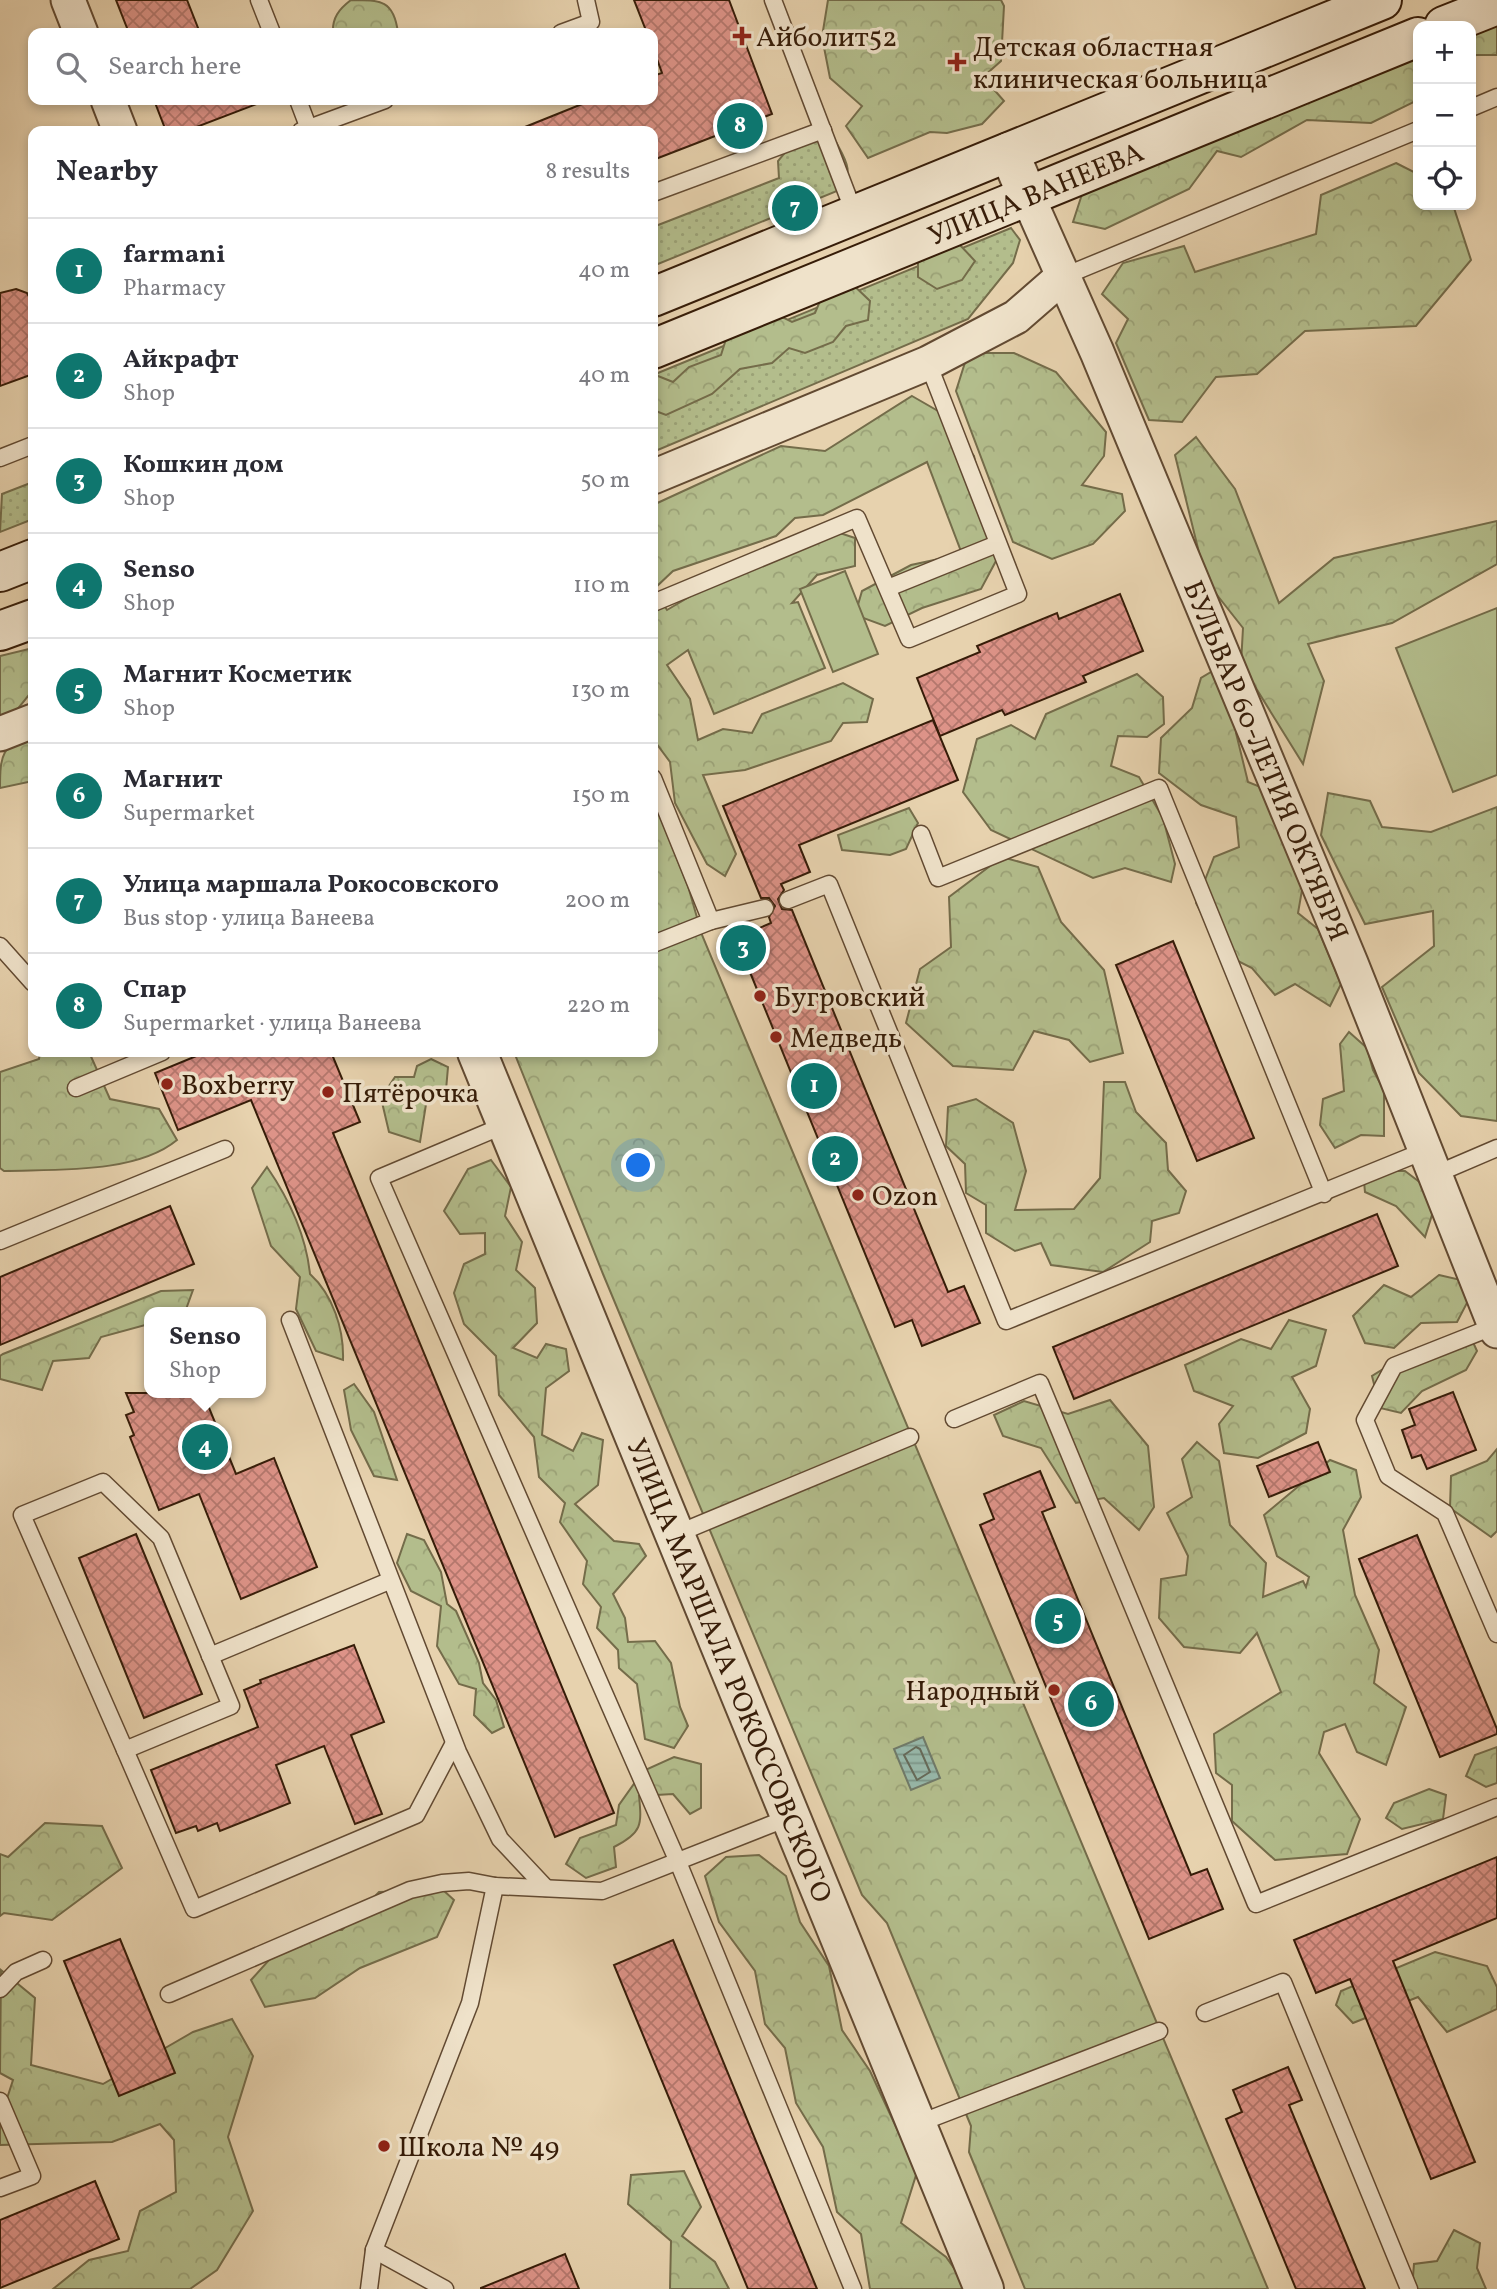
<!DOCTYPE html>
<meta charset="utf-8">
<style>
body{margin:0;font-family:Vollkorn,serif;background:#f7f7f7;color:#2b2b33}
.controls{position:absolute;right:21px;top:21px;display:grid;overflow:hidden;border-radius:14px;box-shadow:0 4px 10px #0003}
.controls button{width:63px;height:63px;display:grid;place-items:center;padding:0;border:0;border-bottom:2px solid #e1e1e2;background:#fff;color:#2b2b33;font:35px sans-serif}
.you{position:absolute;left:639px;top:1166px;width:24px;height:24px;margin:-18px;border:5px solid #fff;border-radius:50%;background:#1a73e8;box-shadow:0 0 0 10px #1a73e833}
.badge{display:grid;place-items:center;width:46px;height:46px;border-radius:50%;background:#0f766e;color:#fff;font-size:23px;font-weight:700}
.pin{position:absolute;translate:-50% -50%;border:4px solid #fff;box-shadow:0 2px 7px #0006}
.popup{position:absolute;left:144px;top:1307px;width:122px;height:91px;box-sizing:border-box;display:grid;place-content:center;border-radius:14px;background:#fff;filter:drop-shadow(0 2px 5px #0005);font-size:23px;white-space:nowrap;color:#7c7c81}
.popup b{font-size:26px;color:#2b2b33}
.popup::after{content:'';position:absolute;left:50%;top:100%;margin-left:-14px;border:14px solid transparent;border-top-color:#fff}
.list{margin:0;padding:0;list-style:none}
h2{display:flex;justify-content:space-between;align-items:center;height:91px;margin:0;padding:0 28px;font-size:30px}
h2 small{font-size:23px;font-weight:400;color:#7c7c81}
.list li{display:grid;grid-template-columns:46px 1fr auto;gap:21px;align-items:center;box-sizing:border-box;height:105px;padding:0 28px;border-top:2px solid #e1e1e2}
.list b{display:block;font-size:26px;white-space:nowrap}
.list p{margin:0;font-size:23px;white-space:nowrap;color:#7c7c81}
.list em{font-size:23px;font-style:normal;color:#7c7c81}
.icon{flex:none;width:38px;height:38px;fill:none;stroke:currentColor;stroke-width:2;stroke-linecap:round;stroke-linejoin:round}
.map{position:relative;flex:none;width:1497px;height:2289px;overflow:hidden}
.search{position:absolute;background:#fff;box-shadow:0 4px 10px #0003;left:28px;top:28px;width:630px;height:77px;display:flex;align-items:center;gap:18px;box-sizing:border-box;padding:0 24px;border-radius:14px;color:#7c7c81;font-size:26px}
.panel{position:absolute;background:#fff;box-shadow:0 4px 10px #0003;left:28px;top:126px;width:630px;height:931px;border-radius:14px}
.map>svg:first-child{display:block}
</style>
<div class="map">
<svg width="1497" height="2289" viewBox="0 0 1497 2289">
<defs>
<pattern id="grass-dots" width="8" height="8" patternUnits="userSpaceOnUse" patternTransform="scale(1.75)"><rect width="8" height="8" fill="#b3bd8c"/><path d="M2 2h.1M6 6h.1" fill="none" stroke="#9ba277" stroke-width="1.8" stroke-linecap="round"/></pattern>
<pattern id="forest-crowns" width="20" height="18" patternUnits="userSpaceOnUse" patternTransform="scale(1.75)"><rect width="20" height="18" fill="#b3bd8c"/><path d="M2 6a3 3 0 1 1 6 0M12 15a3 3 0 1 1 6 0" fill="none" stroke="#9ba277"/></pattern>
<pattern id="water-rules" width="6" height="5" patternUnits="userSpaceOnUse" patternTransform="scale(1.75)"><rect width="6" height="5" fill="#97b8aa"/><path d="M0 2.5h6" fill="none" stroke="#7c9588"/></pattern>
<pattern id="building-cross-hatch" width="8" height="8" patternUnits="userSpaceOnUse" patternTransform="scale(1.75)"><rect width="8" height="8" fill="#dd9388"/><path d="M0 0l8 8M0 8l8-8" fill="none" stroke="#b4776d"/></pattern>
</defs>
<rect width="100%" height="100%" fill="#e7d2ae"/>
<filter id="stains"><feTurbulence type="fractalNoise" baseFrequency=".00286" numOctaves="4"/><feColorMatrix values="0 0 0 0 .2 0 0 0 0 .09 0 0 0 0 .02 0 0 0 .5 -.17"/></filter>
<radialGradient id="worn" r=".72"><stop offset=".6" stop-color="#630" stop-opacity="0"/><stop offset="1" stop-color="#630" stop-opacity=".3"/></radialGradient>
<!-- grass -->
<g fill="url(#grass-dots)" stroke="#746c4a" stroke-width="2">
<path d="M 820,137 L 836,142 C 847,162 855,173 837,191 L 653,266 L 653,227 L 779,178 L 778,161 L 787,150 Z"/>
<polygon points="1011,228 1020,240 1013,263 968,319 653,452 653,375"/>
<polygon points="33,482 33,519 0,532 2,494"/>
</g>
<!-- forest -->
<g fill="url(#forest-crowns)" stroke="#746c4a" stroke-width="2">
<path d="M 351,0 C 381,0 394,0 398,33 L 333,33 C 332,18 339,9 351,0 Z"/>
<polygon points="828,0 1001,0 1004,6 1001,61 983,77 1004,101 982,124 947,133 930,132 868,158 846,126 862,106 830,78 822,37"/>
<polygon points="1497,17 1497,55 1476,55 1471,60 1471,35"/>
<polygon points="1418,51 1418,100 1371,123 1307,120 1241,157 1217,151 1189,189 1105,229 1073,222 1086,182"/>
<polygon points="1396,163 1418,174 1418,205 1453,205 1471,260 1416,326 1305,331 1257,374 1216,377 1182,422 1149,420 1116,343 1128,319 1102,294 1123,263 1184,246 1195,272 1316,234 1321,195"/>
<polygon points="959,244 975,261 962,280 937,289 918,277 918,261"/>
<polygon points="847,279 870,301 868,320 846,326 833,342 805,353 789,348 772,363 740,369 712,394 666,415 653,410 653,374 673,382 689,367 721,355 732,320 762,307 792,322 815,313 826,287"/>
<polygon points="968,353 1014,353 1056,372 1106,432 1104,456 1082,485 1122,494 1125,511 1093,544 1052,559 1013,542 956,391"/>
<polygon points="912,396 938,411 974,456 997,559 981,589 922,608 885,626 855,615 862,591 911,565 962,554 927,462 823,515 795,518 776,536 673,571 654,589 667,610 723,577 774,561 825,528 855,538 855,566 817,575 792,603 798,602 825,668 714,714 688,650 667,665 690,699 698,740 723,729 752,733 762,714 843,683 873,699 867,722 843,723 831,741 745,770 703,775 736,854 725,876 707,864 675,803 670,762 653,739 653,505 781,446 825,451"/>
<polygon points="1196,437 1235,489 1279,603 1334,558 1497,521 1497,564 1392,623 1308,644 1324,681 1303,764 1241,664 1243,628 1206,581 1175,455"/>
<polygon points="33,648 33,690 12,716 0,716 0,656"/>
<polygon points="1221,666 1254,709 1236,733 1248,782 1275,793 1306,867 1298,913 1318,929 1341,984 1330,1006 1295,984 1275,995 1252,968 1222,953 1196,903 1214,857 1239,847 1236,817 1201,805 1159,773 1161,738 1192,708 1201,678"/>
<polygon points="1137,674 1163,697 1164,724 1147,737 1118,736 1111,766 1139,777 1163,818 1175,864 1171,882 1125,868 1093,878 991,830 963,792 977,739 1011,725 1035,739 1046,714"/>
<path d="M 33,732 L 33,781 L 0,788 C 0,754 2,746 33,732 Z"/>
<polygon points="1328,793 1370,801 1382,827 1431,832 1497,807 1497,1121 1461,1116 1419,1073 1382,987 1434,946 1433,911 1365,924 1321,835"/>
<polygon points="653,799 688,886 702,935 1268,2289 1025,2289 969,2152 971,2126 887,1923 862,1895 603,1274 514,1052 653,1052"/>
<polygon points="909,808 918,823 906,849 890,855 842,850 838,835"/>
<polygon points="1002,857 1038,867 1061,922 1104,970 1123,1053 1090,1062 1069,1040 1034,1031 1013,1070 953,1066 906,1023 920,969 951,947 949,897"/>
<polygon points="1349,1032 1367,1048 1373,1070 1384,1090 1384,1136 1361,1135 1335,1148 1320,1125 1323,1099 1344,1091 1340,1044"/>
<path d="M 40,1052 L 89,1052 L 110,1099 L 159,1109 L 177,1140 C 136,1174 56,1169 4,1171 L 0,1168 L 0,1072 L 39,1059 Z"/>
<polygon points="431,1059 448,1067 446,1090 427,1098 420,1142 389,1132 381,1098 395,1077 414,1077 417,1066"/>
<polygon points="1104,1082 1125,1082 1136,1112 1166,1143 1168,1170 1186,1191 1179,1213 1152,1221 1150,1242 1103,1272 1051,1265 1041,1243 1015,1251 986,1233 986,1205 966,1193 965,1164 946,1146 948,1107 976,1099 1013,1123 1026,1171 1015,1210 1074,1209 1100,1178"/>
<polygon points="491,1160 511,1187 505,1216 522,1242 516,1270 535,1288 537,1323 513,1348 537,1358 546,1344 566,1349 569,1371 546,1388 542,1435 573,1451 582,1433 603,1440 598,1485 575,1504 614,1541 639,1544 646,1556 613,1594 625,1618 628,1642 655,1641 671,1663 680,1707 688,1726 674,1748 645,1739 637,1684 619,1668 618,1650 597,1628 601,1607 583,1584 587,1561 560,1522 565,1503 539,1477 534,1437 499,1395 496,1356 464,1324 454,1293 464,1264 485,1254 485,1233 460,1234 444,1211 468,1169"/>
<path d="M 267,1167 C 289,1199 306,1235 310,1274 C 333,1295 344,1329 343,1360 L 316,1351 L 296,1309 L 300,1277 L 271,1246 L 252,1188 Z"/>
<polygon points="1363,1171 1405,1171 1438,1196 1425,1237 1396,1206 1365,1192"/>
<polygon points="1439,1275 1461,1280 1468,1301 1457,1322 1421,1323 1394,1348 1365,1343 1353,1316 1384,1285 1411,1297"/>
<polygon points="193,1290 185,1312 149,1312 149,1324 101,1337 89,1358 53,1361 42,1390 0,1379 0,1356 3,1354 161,1291"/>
<polygon points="1289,1320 1326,1330 1316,1366 1292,1377 1310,1409 1306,1433 1258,1458 1224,1453 1219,1424 1233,1406 1194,1391 1185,1365 1241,1339 1271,1349"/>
<polygon points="1472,1340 1477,1351 1466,1370 1422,1391 1401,1413 1380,1408 1372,1376 1417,1348"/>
<polygon points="354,1384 374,1412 397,1480 374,1476 351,1430 344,1390"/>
<polygon points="1110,1400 1148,1446 1154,1507 1139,1530 1104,1498 1076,1503 1041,1448 1003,1436 994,1415 1024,1401 1068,1414"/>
<polygon points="1197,1442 1219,1461 1230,1525 1266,1563 1263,1597 1303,1581 1306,1587 1309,1577 1277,1556 1264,1515 1330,1460 1356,1470 1361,1497 1343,1530 1355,1595 1379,1650 1374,1683 1406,1707 1386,1765 1357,1752 1345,1724 1324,1732 1319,1753 1360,1819 1347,1854 1275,1860 1232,1821 1232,1785 1216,1773 1214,1734 1281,1692 1257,1633 1240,1653 1184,1647 1159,1618 1161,1579 1186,1575 1188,1556 1167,1513 1192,1497 1182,1459"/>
<polygon points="1497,1449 1497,1531 1491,1537 1450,1508 1451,1476 1487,1461"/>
<polygon points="407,1534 424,1540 441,1572 447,1604 456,1611 479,1663 483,1683 496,1700 504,1727 492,1733 474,1715 476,1689 459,1684 437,1646 441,1606 411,1591 397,1563"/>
<polygon points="1497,1747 1497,1783 1486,1787 1466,1776 1475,1755"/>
<path d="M 674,1757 L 701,1764 L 701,1808 L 690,1814 L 673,1794 L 639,1796 C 642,1825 642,1833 614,1847 L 616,1867 L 586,1878 L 566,1864 L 580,1838 L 616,1825 L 619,1805 L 643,1771 Z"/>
<polygon points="1429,1789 1446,1795 1443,1819 1402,1829 1386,1818 1394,1803"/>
<polygon points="45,1823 102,1826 122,1868 52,1920 4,1913 0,1916 0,1854 8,1857"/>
<polygon points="759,1855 786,1876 800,1922 829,1966 842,2030 870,2071 917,2172 901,2223 946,2257 969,2289 870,2289 861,2234 837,2212 823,2147 796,2103 785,2048 765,2024 755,1971 719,1922 705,1876 726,1857"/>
<polygon points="443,1890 454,1900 437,1937 360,1968 315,1998 265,2007 251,1980 296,1930 342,1930 379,1892"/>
<polygon points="1435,1952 1487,1966 1497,1987 1497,2009 1447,2032 1418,1997 1353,2023 1336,2005 1341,1991"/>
<polygon points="1,1970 35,1998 31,2065 103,2084 193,2032 232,2019 253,2056 228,2137 253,2211 217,2270 190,2289 53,2289 89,2260 128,2251 140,2211 176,2192 174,2140 160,2124 112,2142 0,2145 0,2120 13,2080 0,2073"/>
<polygon points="684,2171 701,2207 682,2236 715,2262 729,2289 670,2289 671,2241 628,2204 631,2175"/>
<polygon points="1454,2230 1480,2243 1477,2268 1486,2289 1412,2289 1414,2264 1437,2261"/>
</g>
<!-- garden -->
<g fill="#b3bd8c" stroke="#746c4a" stroke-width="2">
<polygon points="845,571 878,654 833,672 800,589"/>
<polygon points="1497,608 1497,775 1453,792 1396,648"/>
</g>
<!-- water -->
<polygon fill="url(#water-rules)" stroke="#707a69" stroke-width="2" points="923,1737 940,1778 911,1790 894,1749"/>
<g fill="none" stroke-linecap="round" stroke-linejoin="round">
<!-- shore -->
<polygon stroke="#666a59" stroke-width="2" points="916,1747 920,1749 930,1772 917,1780 904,1755"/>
</g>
<!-- building -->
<g fill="url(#building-cross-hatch)" stroke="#361c08" stroke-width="2">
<polygon points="116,0 187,0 200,33 129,33"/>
<polygon points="634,0 729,0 772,114 653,160 653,131 515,131 592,100 653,100 653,76 662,73 653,48 653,33 647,33"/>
<polygon points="154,100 262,100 262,102 186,131 166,131"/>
<polygon points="16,289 27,293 33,304 33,374 0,386 0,293"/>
<polygon points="1120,594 1143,651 1083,676 1086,682 1005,715 1002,710 940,736 917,678 980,652 977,646 1057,613 1059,619"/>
<polygon points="933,720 958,780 799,845 810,872 781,884 784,890 778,899 782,909 792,910 948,1292 964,1286 980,1323 922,1346 912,1320 895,1327 736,938 771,923 769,917 775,906 769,898 761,898 723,806"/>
<polygon points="1173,941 1254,1138 1197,1161 1116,965"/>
<polygon points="206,1052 331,1052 360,1122 333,1133 614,1813 555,1837 251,1100 178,1130 155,1073"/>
<polygon points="170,1206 194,1264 0,1345 0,1277"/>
<polygon points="1377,1214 1398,1266 1074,1399 1053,1347"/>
<polygon points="1453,1392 1476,1450 1427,1469 1421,1455 1412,1458 1402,1430 1415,1425 1409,1409"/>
<polygon points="126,1393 203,1393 236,1474 274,1458 317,1567 241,1599 199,1494 159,1510 130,1437 134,1435 126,1415 134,1412"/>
<polygon points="1318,1442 1330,1472 1269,1497 1257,1466"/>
<polygon points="1040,1471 1055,1507 1042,1512 1191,1875 1207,1869 1223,1909 1149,1939 980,1525 994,1519 984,1494"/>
<polygon points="136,1534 202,1694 144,1718 79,1558"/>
<polygon points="1417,1535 1497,1729 1497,1734 1440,1757 1359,1559"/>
<polygon points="354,1645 384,1722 351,1735 382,1814 355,1824 324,1746 276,1765 290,1803 220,1831 217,1823 198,1831 196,1826 176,1833 151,1770 258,1727 244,1690 261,1683 260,1680"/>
<polygon points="1497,1857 1497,1918 1393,1961 1475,2162 1431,2179 1350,1979 1316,1993 1294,1940"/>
<polygon points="120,1939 175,2073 119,2096 64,1961"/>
<polygon points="673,1940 817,2289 748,2289 614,1965"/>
<polygon points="1288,2067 1302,2100 1289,2105 1365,2289 1296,2289 1226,2119 1242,2112 1233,2090"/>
<polygon points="95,2181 119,2239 0,2288 0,2220"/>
<polygon points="565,2254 579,2289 481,2289 481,2288"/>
</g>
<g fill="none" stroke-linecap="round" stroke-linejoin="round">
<!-- service casing -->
<g stroke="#624a32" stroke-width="19">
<g id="service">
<polyline points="259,0 272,33"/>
<polyline points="773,0 855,215"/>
<polyline points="561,33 591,22 586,0"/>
<polyline points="298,100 309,129"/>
<polyline points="1471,108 1497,97"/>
<polyline points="301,131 385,100"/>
<polyline points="653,193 823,130"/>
<polyline points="1062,277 1418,130"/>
<polyline points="0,458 33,445"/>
<polyline points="888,588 997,544"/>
<polyline points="653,603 857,518 909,639 1018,594 928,363"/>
<polyline points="653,778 711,921 653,944"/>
<polyline points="921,834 938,878 1159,788 1324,1194"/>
<polyline points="788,900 829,884 1006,1321 1424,1151"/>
<polyline points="711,921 765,908"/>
<polyline points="0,946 33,983"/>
<polyline points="76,1088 162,1052"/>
<polyline points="507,1124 379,1178 678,1862 853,2289"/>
<polyline points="1434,1175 1497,1148"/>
<polyline points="0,1241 225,1149"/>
<polyline points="290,1320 458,1752 500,1839 546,1888"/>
<polyline points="1495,1326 1394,1366 1365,1420 1388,1476 1445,1513 1497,1634"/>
<polyline points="954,1419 1040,1383 1256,1904 1497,1807"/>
<polygon points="103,1482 161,1538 231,1706 125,1750 22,1515"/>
<polyline points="674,1535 910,1437"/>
<polyline points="210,1656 389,1581"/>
<polyline points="125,1750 194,1909 416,1815 454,1743"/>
<polyline points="0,1989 16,1972 43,1960"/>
<polyline points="169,1994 410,1890 442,1883 469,1881 495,1886 602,1891 790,1817"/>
<polyline points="1205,2013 1283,1982 1409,2289"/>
<polyline points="0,2101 32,2176 0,2188"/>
<polyline points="917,2124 1159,2031"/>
<polyline points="374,2250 445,2289"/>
<polyline points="369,2289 374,2250 470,2003 495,1886"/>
</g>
</g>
<!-- minor casing -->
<g stroke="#624a32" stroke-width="37">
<g id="minor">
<polyline points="68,0 81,33"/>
<polyline points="108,100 120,131"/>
<path id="s1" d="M 1027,195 L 1097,352 L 1351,963 L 1497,1331"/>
<polyline points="653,477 928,363 1016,317 1062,277"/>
<polyline points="0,734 33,721"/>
</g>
</g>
<!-- tertiary casing -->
<g stroke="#624a32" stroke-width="42">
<g id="tertiary">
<polyline points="1009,152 1027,195"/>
<path id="s2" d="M 477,1052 L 984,2289"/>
</g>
</g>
<!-- secondary casing -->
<g stroke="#361c08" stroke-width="42">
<g id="secondary">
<polyline points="1444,26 1497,5"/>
<polyline points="653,297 1382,0"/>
<path id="s3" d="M 653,349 L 1418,37"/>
<polyline points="0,572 33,559"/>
<polyline points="0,631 33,619"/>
</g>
</g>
<!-- service -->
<use href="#service" stroke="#efe2ca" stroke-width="16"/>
<!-- minor -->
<use href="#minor" stroke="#efe2ca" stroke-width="33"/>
<!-- tertiary -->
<use href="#tertiary" stroke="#efe2ca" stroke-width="38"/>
<!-- secondary -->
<use href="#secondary" stroke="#efe2ca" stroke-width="38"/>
</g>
<!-- markers -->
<g fill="#8f2418" stroke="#efe2ca" stroke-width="2.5">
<path d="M738.5 25.5h7v7h7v7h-7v7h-7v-7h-7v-7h7z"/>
<path d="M953.5 51.5h7v7h7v7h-7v7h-7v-7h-7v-7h7z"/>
<circle cx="760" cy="996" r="7"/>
<circle cx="776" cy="1037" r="7"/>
<circle cx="167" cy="1084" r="7"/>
<circle cx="328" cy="1092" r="7"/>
<circle cx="858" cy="1195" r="7"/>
<circle cx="1054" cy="1690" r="7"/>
<circle cx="384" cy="2146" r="7"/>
</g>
<g text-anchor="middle" stroke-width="7" stroke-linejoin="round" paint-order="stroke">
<!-- poi labels -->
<g font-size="28" fill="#361c08" stroke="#efe2ca" text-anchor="start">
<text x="756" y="46">Айболит52</text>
<text x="973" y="56">Детская областная<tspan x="973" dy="32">клиническая больница</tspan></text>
<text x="774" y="1006">Бугровский</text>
<text x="790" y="1047">Медведь</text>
<text x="181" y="1094">Boxberry</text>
<text x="342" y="1102">Пятёрочка</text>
<text x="872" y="1205">Ozon</text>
<text x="1040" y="1700" text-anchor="end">Народный</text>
<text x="398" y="2156">Школа № 49</text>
</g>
<!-- street labels -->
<g font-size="28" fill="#361c08" stroke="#efe2ca">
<text dy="10" stroke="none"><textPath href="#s3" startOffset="413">УЛИЦА ВАНЕЕВА</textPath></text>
<text dy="10" stroke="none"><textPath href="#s1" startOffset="614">БУЛЬВАР 60-ЛЕТИЯ ОКТЯБРЯ</textPath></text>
<text dy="10" stroke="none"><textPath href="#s2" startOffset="668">УЛИЦА МАРШАЛА РОКОССОВСКОГО</textPath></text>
</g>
</g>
<rect width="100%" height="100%" filter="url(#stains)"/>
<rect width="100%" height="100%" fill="url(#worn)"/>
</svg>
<div class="controls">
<button>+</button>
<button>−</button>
<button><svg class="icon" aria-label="locate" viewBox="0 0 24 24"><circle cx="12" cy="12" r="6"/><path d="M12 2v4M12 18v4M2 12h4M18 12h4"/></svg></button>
</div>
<div class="you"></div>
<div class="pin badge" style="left:814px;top:1086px">1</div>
<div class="pin badge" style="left:835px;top:1159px">2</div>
<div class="pin badge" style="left:743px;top:948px">3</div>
<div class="pin badge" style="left:205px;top:1447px">4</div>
<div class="popup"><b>Senso</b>Shop</div>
<div class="pin badge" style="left:1058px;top:1621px">5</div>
<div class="pin badge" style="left:1091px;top:1704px">6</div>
<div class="pin badge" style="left:795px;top:208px">7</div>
<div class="pin badge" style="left:740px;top:126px">8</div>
<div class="search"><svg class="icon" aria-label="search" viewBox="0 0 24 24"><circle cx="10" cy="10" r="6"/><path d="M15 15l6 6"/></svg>Search here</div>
<section class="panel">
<h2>Nearby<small>8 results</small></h2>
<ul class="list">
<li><span class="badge">1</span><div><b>farmani</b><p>Pharmacy</p></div><em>40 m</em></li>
<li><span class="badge">2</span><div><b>Айкрафт</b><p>Shop</p></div><em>40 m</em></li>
<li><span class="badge">3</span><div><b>Кошкин дом</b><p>Shop</p></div><em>50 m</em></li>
<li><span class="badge">4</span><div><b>Senso</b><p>Shop</p></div><em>110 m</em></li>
<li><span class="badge">5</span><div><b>Магнит Косметик</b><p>Shop</p></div><em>130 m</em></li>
<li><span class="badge">6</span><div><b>Магнит</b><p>Supermarket</p></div><em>150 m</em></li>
<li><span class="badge">7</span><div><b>Улица маршала Рокосовского</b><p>Bus stop · улица Ванеева</p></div><em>200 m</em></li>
<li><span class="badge">8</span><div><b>Спар</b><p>Supermarket · улица Ванеева</p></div><em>220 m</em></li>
</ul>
</section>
</div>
